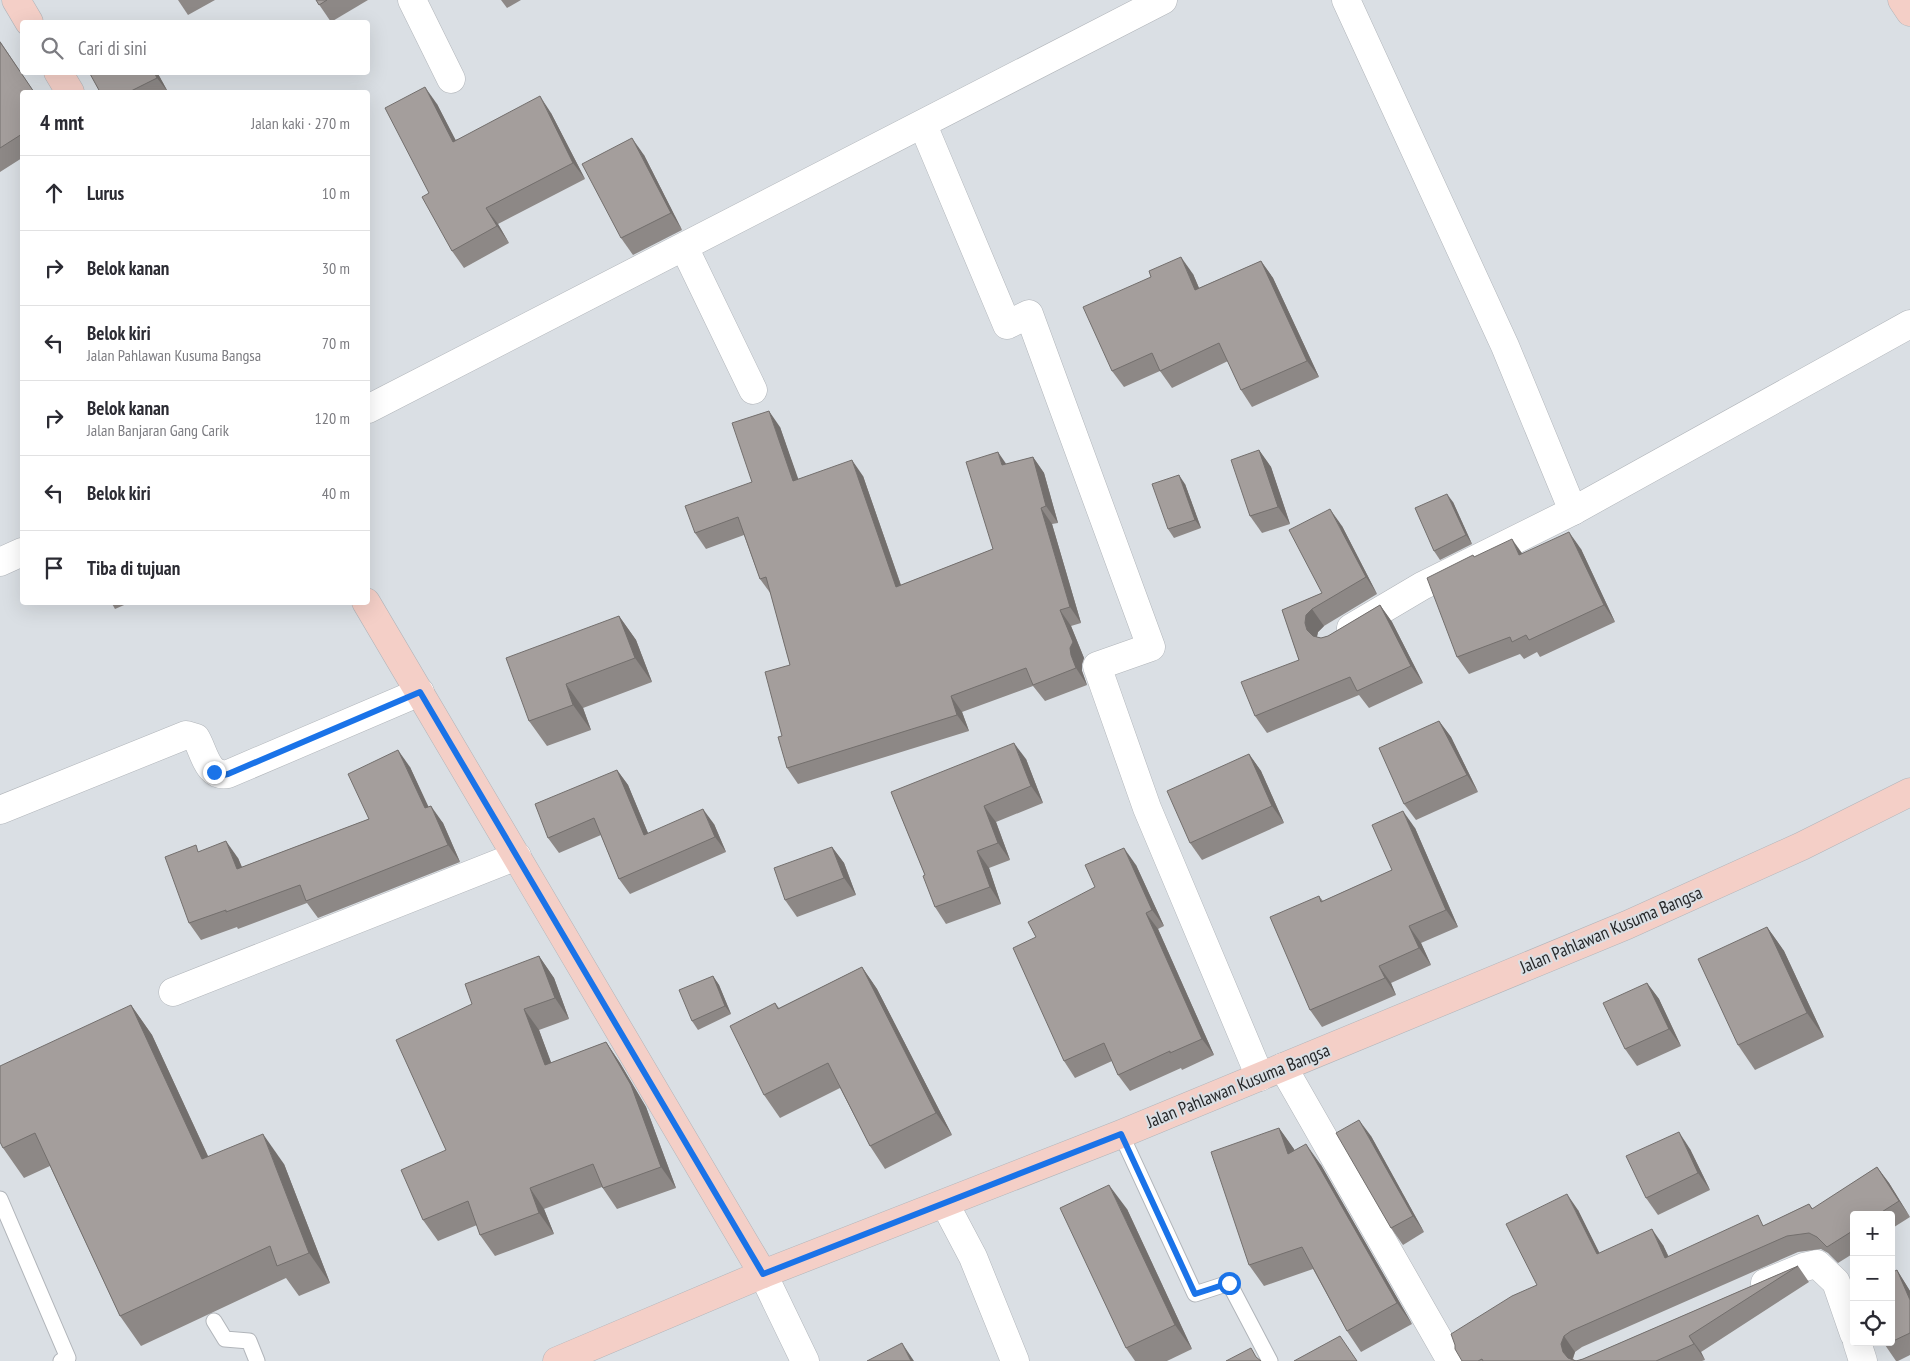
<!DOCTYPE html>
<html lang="id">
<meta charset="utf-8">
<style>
body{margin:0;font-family:"PT Sans Narrow",sans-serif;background:#f2f2f3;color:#2b2b33}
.controls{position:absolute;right:15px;bottom:15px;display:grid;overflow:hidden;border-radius:5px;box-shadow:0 5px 20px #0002}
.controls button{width:45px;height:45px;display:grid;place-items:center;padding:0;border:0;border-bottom:1px solid #e1e1e2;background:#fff;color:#2b2b33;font:25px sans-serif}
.stop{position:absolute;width:15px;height:15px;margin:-11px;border:4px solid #1a73e8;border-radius:50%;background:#fff}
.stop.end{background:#1a73e8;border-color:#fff;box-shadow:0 1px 5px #0008}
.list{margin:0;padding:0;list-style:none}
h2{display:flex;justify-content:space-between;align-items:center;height:65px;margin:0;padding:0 20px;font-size:21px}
h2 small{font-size:16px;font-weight:400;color:#7c7c81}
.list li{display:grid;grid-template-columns:32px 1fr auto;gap:15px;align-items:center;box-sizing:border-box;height:75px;padding:0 20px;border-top:1px solid #e1e1e2}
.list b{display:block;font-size:19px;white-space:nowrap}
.list p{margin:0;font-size:16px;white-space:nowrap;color:#7c7c81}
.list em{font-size:16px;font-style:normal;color:#7c7c81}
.icon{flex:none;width:28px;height:28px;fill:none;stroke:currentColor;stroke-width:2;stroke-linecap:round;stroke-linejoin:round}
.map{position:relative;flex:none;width:1910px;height:1361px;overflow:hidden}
.search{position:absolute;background:#fff;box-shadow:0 5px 20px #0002;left:20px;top:20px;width:350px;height:55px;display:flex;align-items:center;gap:12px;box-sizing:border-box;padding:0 18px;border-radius:5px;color:#7c7c81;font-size:19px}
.panel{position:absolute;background:#fff;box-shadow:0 5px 20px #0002;left:20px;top:90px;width:350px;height:515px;border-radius:5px}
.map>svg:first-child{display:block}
</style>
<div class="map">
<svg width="1910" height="1361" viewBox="0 0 1910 1361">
<rect width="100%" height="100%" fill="#dadfe4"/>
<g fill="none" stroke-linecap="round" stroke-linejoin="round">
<!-- lane casing -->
<g stroke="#b1b5ba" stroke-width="17">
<g id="lane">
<polyline points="1121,1134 1195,1294 1229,1283 1270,1361"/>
<polyline points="0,1199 68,1358 61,1361"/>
<polyline points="214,1321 225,1339 249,1341 257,1361"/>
</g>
</g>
<!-- street casing -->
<g stroke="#b1b5ba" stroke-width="29">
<g id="street">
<polyline points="412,0 451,79"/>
<polyline points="1346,0 1505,346 1573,511 1422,586 1351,628"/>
<polyline points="923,125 1007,325 1029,314 1151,647 1097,666 1147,808 1260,1077"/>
<polyline points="684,247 753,390"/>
<polyline points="368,409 1163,0"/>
<polyline points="1573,511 1910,324"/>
<polyline points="0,562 22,552"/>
<path d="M 0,810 L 186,735 L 196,738 C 204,751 207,778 228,774 L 420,692"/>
<polyline points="173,992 517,856"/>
<polyline points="1283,1067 1451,1361"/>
<polyline points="945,1204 973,1257 1015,1361"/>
<polyline points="763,1274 805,1361"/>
<polyline points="1765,1283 1804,1267 1817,1264 1836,1282 1854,1334"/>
<polyline points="1857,1342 1863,1361"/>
</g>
</g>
<!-- secondary casing -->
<g stroke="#b1b5ba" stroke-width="29">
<g id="secondary">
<polyline points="16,0 29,22"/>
<polyline points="1902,0 1910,12"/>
<polyline points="58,72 70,92"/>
<polyline points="366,602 763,1274"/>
<polyline points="557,1361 763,1274 1121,1134 1627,925 1802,846 1910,792"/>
</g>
</g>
<!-- lane -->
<use href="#lane" stroke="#fff" stroke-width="15"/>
<!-- street -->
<use href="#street" stroke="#fff" stroke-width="28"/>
<!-- secondary -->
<use href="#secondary" stroke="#f4cfc7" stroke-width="28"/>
</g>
<!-- wall -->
<g fill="#8d8886">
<polygon points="178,0 215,0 188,15"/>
<polygon points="316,0 368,0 331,22"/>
<polygon points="501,0 521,0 507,8"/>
<polygon points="0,41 34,92 22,92 22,158 0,172"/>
<polygon points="157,72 168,92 100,92"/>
<polygon points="437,104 455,140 551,113 585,179 498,224 509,243 464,268 452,251 429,193"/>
<polygon points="644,155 682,230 633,255 621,238"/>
<polygon points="1261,261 1273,278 1319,377 1252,407 1241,390 1228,361 1172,388 1160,371 1124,387 1112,371 1193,274 1199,288"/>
<polygon points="780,427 798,480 863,476 901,585 993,549 1006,464 1033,457 1044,473 1058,523 1052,524 1081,623 1071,626 1084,658 1082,664 1082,671 1087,685 1045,701 1033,686 962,712 969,731 798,784 787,768 782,736 790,665 771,594 760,579 744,535 706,549 695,533 752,482"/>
<polygon points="1259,450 1271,467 1290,524 1262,533 1250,516"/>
<polygon points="1185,484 1201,528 1174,538 1168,529"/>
<polygon points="1453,502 1472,544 1440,560 1434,551"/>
<polygon points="1342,526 1377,594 1324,626 1318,632 1317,637 1321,638 1328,636 1380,605 1392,622 1423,683 1369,708 1359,695 1267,733 1255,716 1299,660 1282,610 1322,593"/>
<polygon points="1581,549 1615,622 1540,657 1537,652 1524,659 1520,654 1469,674 1457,657 1474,557"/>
<polygon points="111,602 131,602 115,609"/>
<polygon points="619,616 636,640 652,682 583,708 591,730 547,746 529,721"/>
<polygon points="1439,721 1451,737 1478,792 1416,820 1404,804"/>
<polygon points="1249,754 1261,771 1284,823 1202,860 1190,843"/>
<polygon points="1026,759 1043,803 996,822 1010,860 989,868 1001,904 946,924 935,907 925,875 891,792"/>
<polygon points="410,767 428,807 443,823 460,862 318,918 307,903 238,929 237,927 201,940 189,923 200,851 238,858 242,867 369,819"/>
<polygon points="617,770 628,785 648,833 714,824 726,852 630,894 619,879 601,835 559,853 548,838"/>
<polygon points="1415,828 1458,927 1421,943 1431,965 1391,983 1396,995 1322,1027 1310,1010 1319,896 1323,901 1392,870"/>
<polygon points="832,847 844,863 856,895 797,917 785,900"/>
<polygon points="1136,865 1164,926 1158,929 1214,1055 1182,1070 1181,1068 1130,1091 1118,1075 1112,1061 1075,1078 1064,1061 1036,937"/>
<polygon points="1767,927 1784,951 1824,1037 1755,1070 1738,1045"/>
<polygon points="539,956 554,978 569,1019 539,1030 551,1063 606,1042 620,1063 646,1107 676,1188 617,1209 602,1187 544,1209 554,1234 495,1256 480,1235 477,1225 438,1241 423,1220 446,1150 472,1004"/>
<polygon points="862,967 877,989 952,1135 885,1169 870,1146 840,1088 780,1118 764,1095 775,1003 779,1008"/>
<polygon points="713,976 719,985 731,1014 698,1030 692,1021"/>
<polygon points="1647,983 1659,999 1681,1046 1637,1066 1625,1049"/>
<polygon points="131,1005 152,1035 208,1156 284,1164 330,1283 299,1296 286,1278 141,1346 120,1316 50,1166 24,1178 3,1148"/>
<polygon points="1279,1128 1295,1151 1321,1165 1412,1324 1361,1352 1347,1331 1313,1269 1264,1286 1249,1265"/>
<polygon points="1371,1136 1424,1232 1403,1245 1391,1228"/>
<polygon points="1690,1149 1710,1190 1658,1215 1646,1198"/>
<polygon points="1877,1167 1889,1183 1910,1217 1891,1229 1891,1215 1854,1215 1854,1253 1838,1263 1828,1253 1821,1249 1798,1252 1582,1347 1575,1352 1573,1359 1576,1361 1583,1359 1798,1266 1809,1282 1701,1352 1705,1360 1702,1361 1462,1361 1537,1285 1578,1210 1599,1253 1663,1245 1669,1257 1765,1225 1809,1204 1813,1209"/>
<polygon points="1127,1209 1192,1349 1167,1361 1135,1361 1126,1348"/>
<polygon points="1897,1270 1910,1291 1910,1355 1898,1361 1896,1361 1883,1342 1891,1342 1891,1273"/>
</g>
<!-- shaded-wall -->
<g fill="#736f6d">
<polygon points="154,72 157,72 168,92 157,78"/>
<polygon points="425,87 437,104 465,158 453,142"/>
<polygon points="540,96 551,113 585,179 573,163"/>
<polygon points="632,138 644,155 682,230 671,213"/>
<polygon points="486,208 498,224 509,243 497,226"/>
<polygon points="1181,257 1193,274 1207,307 1195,290"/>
<polygon points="1261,261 1273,278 1319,377 1307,361"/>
<polygon points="769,411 780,427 805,498 793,481"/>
<polygon points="1259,450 1271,467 1290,524 1278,507"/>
<polygon points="998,452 1009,468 1002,465"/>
<polygon points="1033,457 1044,473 1058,523 1046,506"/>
<polygon points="852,460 863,476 907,603 896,587"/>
<polygon points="1179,475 1185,484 1201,528 1195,520"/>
<polygon points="1447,494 1453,502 1472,544 1466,535"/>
<polygon points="1041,508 1052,524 1081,623 1070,607"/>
<polygon points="1330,509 1342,526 1377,594 1366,577"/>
<polygon points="1569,532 1581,549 1615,622 1604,605"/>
<polygon points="1512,539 1524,556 1519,555"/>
<polygon points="1380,605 1392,622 1423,683 1411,666"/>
<polygon points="1312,609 1324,626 1318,632 1316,640 1307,630 1305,623 1306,615"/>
<polygon points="1060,610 1071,626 1084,658 1082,664 1082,671 1087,685 1076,668 1071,655"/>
<polygon points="619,616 636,640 652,682 635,658"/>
<polygon points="566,684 583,708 591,730 573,705"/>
<polygon points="951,696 962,712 969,731 957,715"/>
<polygon points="1439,721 1451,737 1478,792 1467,775"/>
<polygon points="1014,743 1026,759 1043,803 1031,786"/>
<polygon points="398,750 410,767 437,825 425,808"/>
<polygon points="1249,754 1261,771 1284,823 1272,806"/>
<polygon points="617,770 628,785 655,850 644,835"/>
<polygon points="431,806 443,823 460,862 448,845"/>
<polygon points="984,806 996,822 1010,860 998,843"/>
<polygon points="703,809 714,824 726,852 715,837"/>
<polygon points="1403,811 1415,828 1458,927 1446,910"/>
<polygon points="226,841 238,858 249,885 237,869"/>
<polygon points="832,847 844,863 856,895 844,878"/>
<polygon points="1124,848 1136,865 1164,926 1152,910"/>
<polygon points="977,851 989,868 1001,904 990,887"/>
<polygon points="1146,913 1158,929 1214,1055 1202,1039"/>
<polygon points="1409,926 1421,943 1431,965 1419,948"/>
<polygon points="1767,927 1784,951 1824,1037 1807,1013"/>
<polygon points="539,956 554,978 569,1019 555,998"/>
<polygon points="1379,966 1391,983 1396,995 1385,978"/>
<polygon points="862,967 877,989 952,1135 936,1113"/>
<polygon points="713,976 719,985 731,1014 725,1006"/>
<polygon points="1647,983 1659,999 1681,1046 1669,1029"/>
<polygon points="131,1005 152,1035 223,1189 202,1159"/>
<polygon points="524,1009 539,1030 560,1086 545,1065"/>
<polygon points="606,1042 620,1063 646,1107 676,1188 661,1167"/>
<polygon points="1359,1120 1371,1136 1424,1232 1413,1216"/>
<polygon points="1279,1128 1294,1149 1303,1175 1288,1154"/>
<polygon points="1679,1132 1690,1149 1710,1190 1698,1173"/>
<polygon points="263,1134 284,1164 330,1283 309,1253"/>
<polygon points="1306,1144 1321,1165 1412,1324 1397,1303"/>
<polygon points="1877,1167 1889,1183 1910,1217 1899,1201"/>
<polygon points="1109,1185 1127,1209 1192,1349 1175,1325"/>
<polygon points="530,1188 544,1209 554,1234 539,1213"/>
<polygon points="1567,1194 1578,1210 1608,1270 1597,1254"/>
<polygon points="1652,1229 1663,1245 1676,1274 1665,1258"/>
<polygon points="1897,1270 1910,1291 1910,1300"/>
<polygon points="1564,1336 1575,1352 1572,1360 1569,1361 1563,1352 1561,1344"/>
<polygon points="1689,1336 1701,1352 1705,1360 1694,1344"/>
<polygon points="902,1343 914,1361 911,1361"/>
</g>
<!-- building -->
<g fill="#a49e9c" stroke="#736f6d">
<polygon points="316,0 327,0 319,5"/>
<polygon points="0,42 34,92 22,92 22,134 0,148"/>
<polygon points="89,72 154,72 157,78 129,92 100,92"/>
<polygon points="425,87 453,142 540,96 573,163 486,208 497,226 452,251 422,197 429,193 385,108"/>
<polygon points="632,138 671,213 621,238 582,164"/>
<polygon points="1181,257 1195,290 1261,261 1307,361 1241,390 1219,343 1160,371 1152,353 1112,371 1083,307 1151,277 1149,271"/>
<polygon points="769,411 793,481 852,460 896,587 993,549 966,462 998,452 1002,465 1033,457 1046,506 1041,508 1070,607 1060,610 1073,642 1070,648 1071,655 1076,668 1033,685 1026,668 951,696 957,715 787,768 778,737 782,736 765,672 790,665 766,577 760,579 738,517 695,533 685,506 752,482 732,423"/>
<polygon points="1259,450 1278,507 1250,516 1231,460"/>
<polygon points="1179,475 1195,520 1168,529 1152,484"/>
<polygon points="1447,494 1466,535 1434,551 1415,508"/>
<polygon points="1330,509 1366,577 1312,609 1306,615 1305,623 1307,630 1313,636 1321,638 1328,636 1380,605 1411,666 1357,691 1350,677 1255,716 1241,682 1299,660 1282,610 1322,593 1289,530"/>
<polygon points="1569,532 1604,605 1529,640 1526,635 1512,642 1510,637 1457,657 1427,578 1473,555 1474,557 1512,539 1519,555"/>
<polygon points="619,616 635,658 566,684 573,705 529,721 506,658"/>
<polygon points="1439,721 1467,775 1404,804 1379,748"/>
<polygon points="1014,743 1031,786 984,806 998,843 977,851 990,887 935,907 923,876 925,875 891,792"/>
<polygon points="398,750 425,808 431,806 448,845 306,901 300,885 226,912 226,910 189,923 165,857 196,845 198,852 226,841 237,869 369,819 348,774"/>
<polygon points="1249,754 1272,806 1190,843 1167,791"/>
<polygon points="617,770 644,835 703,809 715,837 619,879 594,818 548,838 535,804"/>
<polygon points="1403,811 1446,910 1409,926 1419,948 1379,966 1385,978 1310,1010 1270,917 1319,896 1321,902 1392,870 1372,825"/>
<polygon points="832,847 844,878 785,900 774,868"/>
<polygon points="1124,848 1152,910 1146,913 1202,1039 1170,1053 1170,1051 1118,1075 1104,1043 1064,1061 1013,948 1036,937 1028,922 1095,887 1085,865"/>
<polygon points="1767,927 1807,1013 1738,1045 1698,959"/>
<polygon points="539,956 555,998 524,1009 545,1065 606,1042 631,1085 661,1167 603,1188 593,1164 530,1188 539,1213 480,1235 468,1201 423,1220 401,1170 446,1150 396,1040 472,1004 465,984"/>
<polygon points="862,967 936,1113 870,1146 828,1063 764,1095 730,1026 775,1003 778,1009"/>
<polygon points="713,976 725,1006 692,1021 679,990"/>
<polygon points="1647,983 1669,1029 1625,1049 1603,1003"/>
<polygon points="131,1005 202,1159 263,1134 309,1253 277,1266 270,1246 120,1316 35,1133 3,1148 0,1142 0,1066"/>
<polygon points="1359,1120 1413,1216 1391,1228 1336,1133"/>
<polygon points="1279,1128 1288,1154 1306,1144 1397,1303 1347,1331 1302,1247 1249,1265 1211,1152"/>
<polygon points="1679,1132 1698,1173 1646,1198 1626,1156"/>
<polygon points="1877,1167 1899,1201 1877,1215 1854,1215 1854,1230 1827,1247 1817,1237 1809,1233 1787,1236 1571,1331 1564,1336 1561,1344 1563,1352 1568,1358 1576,1361 1583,1359 1798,1266 1689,1336 1694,1344 1656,1361 1483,1361 1482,1359 1478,1361 1462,1361 1455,1349 1455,1345 1451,1334 1512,1296 1537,1285 1506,1224 1567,1194 1597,1254 1652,1229 1665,1258 1758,1215 1763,1226 1809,1204 1812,1209"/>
<polygon points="1109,1185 1175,1325 1126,1348 1060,1208"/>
<polygon points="1897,1270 1910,1300 1910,1333 1891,1342 1891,1273"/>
<polygon points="1340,1336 1357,1361 1294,1361"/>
<polygon points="1883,1342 1890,1342 1884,1345"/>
<polygon points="902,1343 911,1361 867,1361"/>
<polygon points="1251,1348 1256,1357 1261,1361 1226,1361"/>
</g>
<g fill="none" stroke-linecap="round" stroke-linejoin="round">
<!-- route -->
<polyline stroke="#1a73e8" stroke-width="6" points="214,772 223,775 228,774 420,692 763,1274 1121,1134 1195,1294 1229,1283"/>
</g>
<g text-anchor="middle" stroke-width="4" stroke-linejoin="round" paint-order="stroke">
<!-- street labels -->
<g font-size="18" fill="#27282a" stroke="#dadfe4">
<text transform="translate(1611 930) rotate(-23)" y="6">Jalan Pahlawan Kusuma Bangsa</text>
<text transform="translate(1238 1086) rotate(-22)" y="6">Jalan Pahlawan Kusuma Bangsa</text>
</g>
</g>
</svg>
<div class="controls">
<button>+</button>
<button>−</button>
<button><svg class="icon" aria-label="locate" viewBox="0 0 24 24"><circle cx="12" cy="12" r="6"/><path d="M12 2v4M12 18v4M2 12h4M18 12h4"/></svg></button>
</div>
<div class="stop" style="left:1229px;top:1283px"></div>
<div class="stop end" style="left:214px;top:772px"></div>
<div class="search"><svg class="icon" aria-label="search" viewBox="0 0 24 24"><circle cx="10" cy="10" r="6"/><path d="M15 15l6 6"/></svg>Cari di sini</div>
<section class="panel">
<h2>4 mnt<small>Jalan kaki · 270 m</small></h2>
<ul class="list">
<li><svg class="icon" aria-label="ahead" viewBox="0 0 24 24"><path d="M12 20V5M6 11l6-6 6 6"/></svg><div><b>Lurus</b></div><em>10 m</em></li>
<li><svg class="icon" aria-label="right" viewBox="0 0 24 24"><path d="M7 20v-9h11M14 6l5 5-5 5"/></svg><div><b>Belok kanan</b></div><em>30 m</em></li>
<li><svg class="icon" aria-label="left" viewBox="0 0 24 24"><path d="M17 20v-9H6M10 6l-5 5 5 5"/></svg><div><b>Belok kiri</b><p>Jalan Pahlawan Kusuma Bangsa</p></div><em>70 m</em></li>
<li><svg class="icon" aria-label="right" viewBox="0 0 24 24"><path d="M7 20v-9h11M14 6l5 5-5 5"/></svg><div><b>Belok kanan</b><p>Jalan Banjaran Gang Carik</p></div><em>120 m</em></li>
<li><svg class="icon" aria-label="left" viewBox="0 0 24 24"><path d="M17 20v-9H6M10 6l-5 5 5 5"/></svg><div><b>Belok kiri</b></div><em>40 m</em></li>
<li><svg class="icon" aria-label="arrive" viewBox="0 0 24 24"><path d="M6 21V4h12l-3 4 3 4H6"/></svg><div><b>Tiba di tujuan</b></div></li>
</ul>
</section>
</div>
